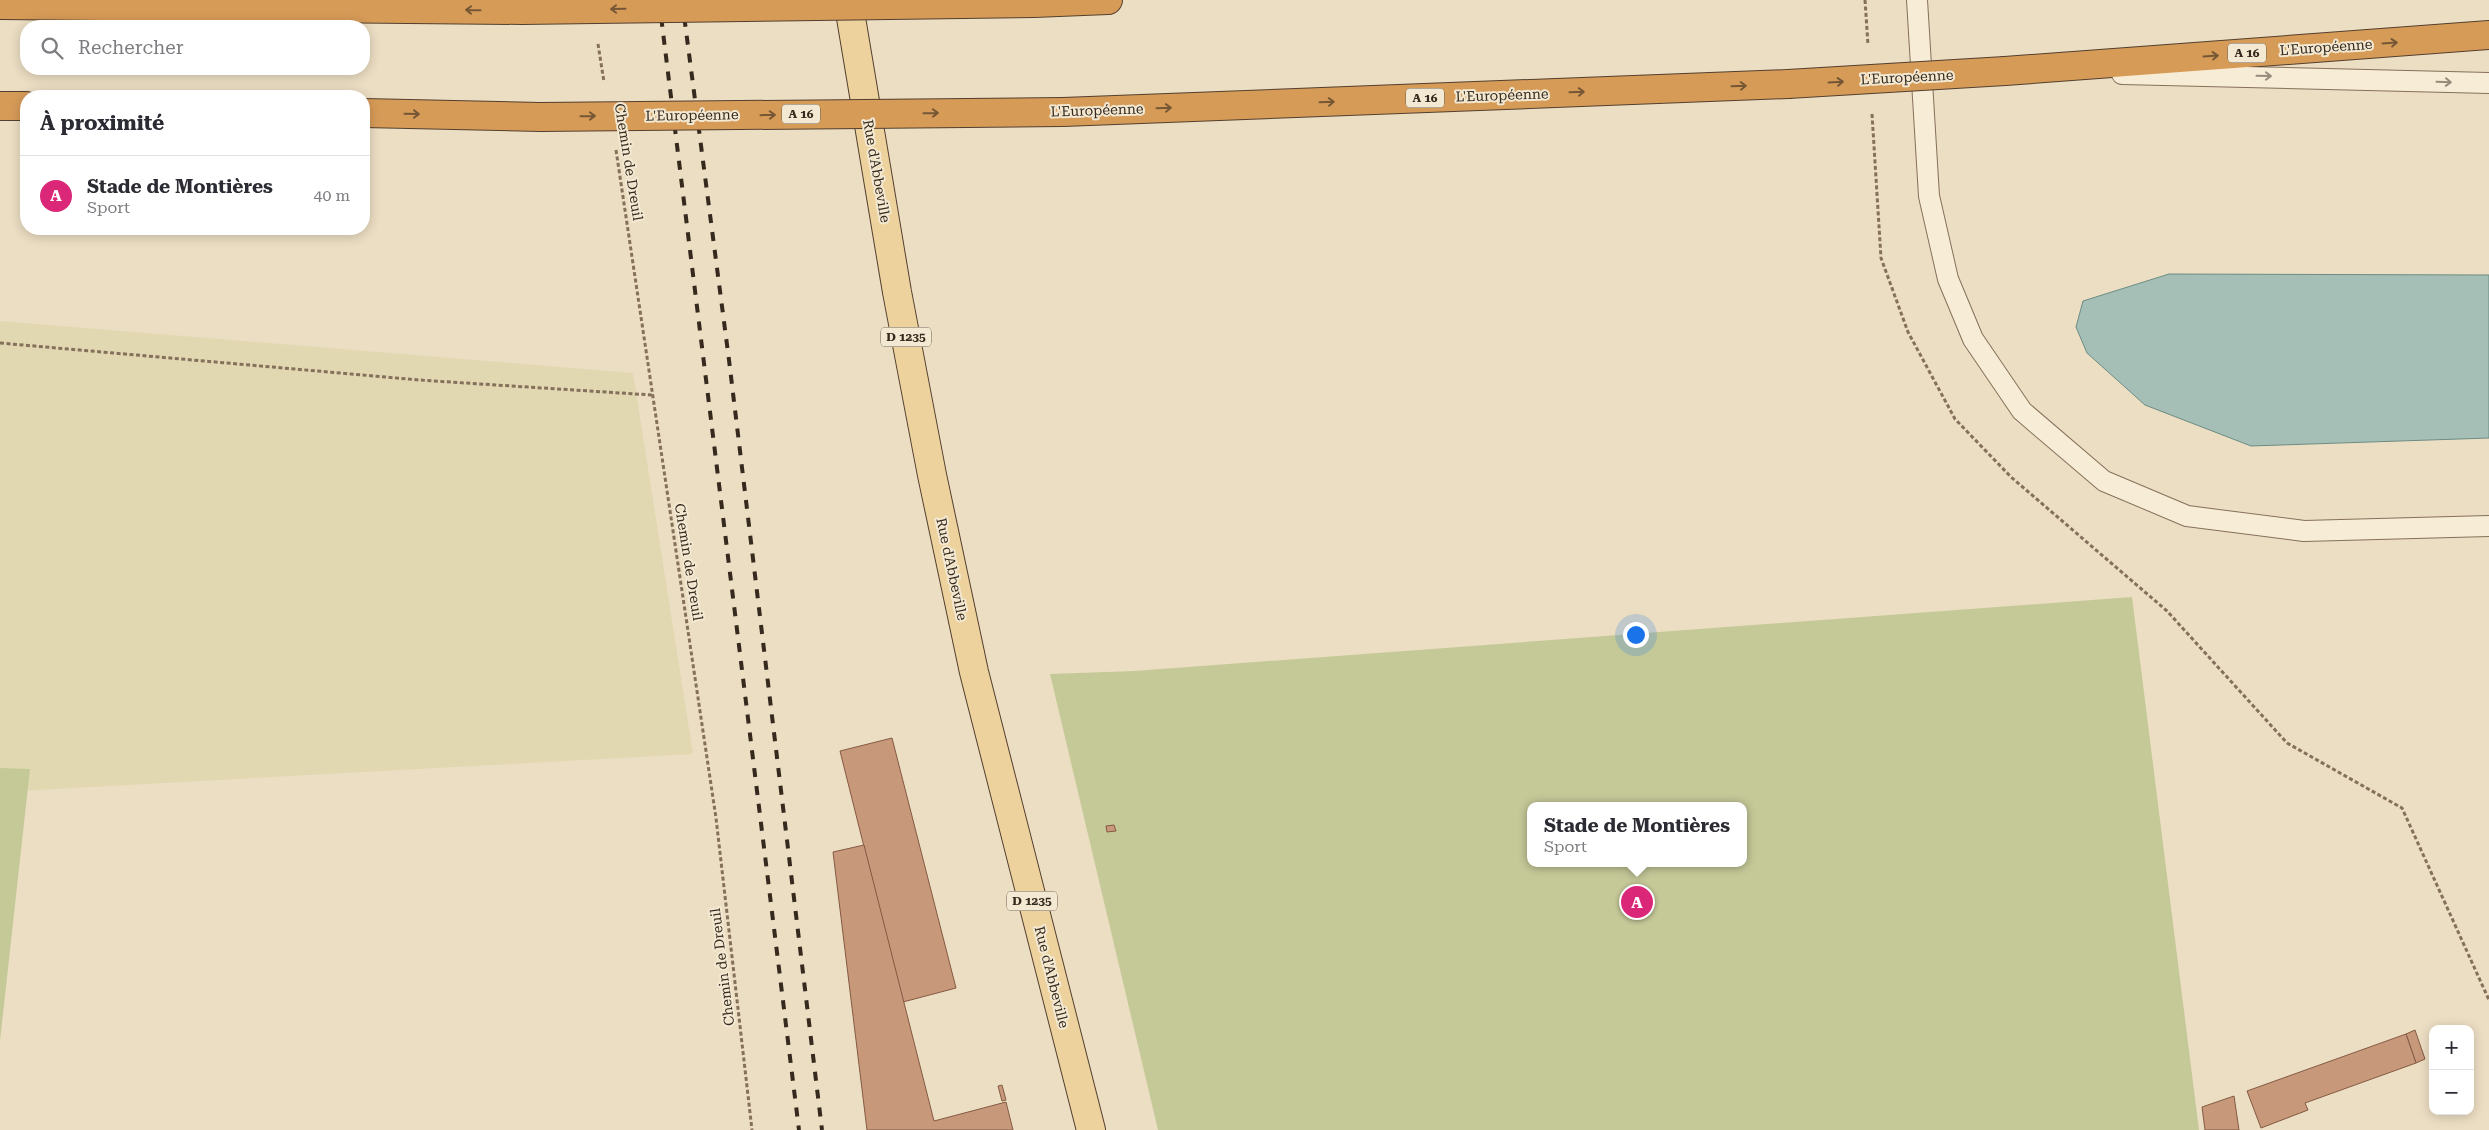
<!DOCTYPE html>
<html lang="fr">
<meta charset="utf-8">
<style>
body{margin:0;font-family:"Roboto Serif",serif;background:#f7f7f7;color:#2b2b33}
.controls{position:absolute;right:15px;bottom:15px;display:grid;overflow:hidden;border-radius:10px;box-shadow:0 2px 12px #0003}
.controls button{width:45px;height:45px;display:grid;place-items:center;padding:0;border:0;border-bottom:1px solid #e1e1e2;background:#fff;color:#2b2b33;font:25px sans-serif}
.you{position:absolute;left:1635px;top:634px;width:18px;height:18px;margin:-12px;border:4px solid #fff;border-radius:50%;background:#1a73e8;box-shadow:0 0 0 8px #1a73e833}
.badge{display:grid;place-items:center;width:32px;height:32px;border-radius:50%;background:#db2777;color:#fff;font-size:16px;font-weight:700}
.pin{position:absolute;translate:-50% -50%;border:2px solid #fff;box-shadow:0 1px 5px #0006}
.popup{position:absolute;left:1527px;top:802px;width:220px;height:65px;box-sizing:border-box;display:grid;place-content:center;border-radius:10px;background:#fff;filter:drop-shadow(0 1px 4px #0005);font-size:16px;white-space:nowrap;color:#7c7c81}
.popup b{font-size:19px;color:#2b2b33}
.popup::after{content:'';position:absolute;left:50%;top:100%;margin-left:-10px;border:10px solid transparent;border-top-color:#fff}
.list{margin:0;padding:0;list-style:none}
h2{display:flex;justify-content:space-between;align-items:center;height:65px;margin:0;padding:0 20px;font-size:21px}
h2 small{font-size:16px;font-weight:400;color:#7c7c81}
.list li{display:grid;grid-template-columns:32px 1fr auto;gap:15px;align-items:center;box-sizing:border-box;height:80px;padding:0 20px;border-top:1px solid #e1e1e2}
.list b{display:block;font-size:19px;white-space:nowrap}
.list p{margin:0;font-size:16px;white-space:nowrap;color:#7c7c81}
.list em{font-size:16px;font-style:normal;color:#7c7c81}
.icon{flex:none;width:28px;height:28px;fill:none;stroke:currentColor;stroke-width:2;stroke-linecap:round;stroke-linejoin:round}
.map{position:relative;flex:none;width:2489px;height:1130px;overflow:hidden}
.search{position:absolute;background:#fff;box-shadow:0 2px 12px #0003;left:20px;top:20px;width:350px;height:55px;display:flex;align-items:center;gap:12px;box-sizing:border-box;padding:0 18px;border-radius:20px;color:#7c7c81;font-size:19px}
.panel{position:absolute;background:#fff;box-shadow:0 2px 12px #0003;left:20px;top:90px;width:350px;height:145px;border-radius:20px}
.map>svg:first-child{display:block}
</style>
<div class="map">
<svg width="2489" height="1130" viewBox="0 0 2489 1130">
<rect width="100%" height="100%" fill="#ecdec3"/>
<!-- farmland -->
<polygon fill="#e1d8b1" points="0,321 633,373 693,754 0,792"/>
<!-- green -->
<g fill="#c5c998" fill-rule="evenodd">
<path d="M 2132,597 L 2199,1130 L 1158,1130 L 1050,674 L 1134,671 ZM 1531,806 L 1743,806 L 1743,863 L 1531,863 Z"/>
<polygon points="0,768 30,769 0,1041"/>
</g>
<!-- water -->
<polygon fill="#a5bfb6" stroke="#6c8c83" points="2169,274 2489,275 2489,438 2251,446 2145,405 2087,353 2076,327 2083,301"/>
<!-- building -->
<g fill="#c8987b" stroke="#835a42">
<polygon points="892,738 956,988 903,1002 840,751"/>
<polygon points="1114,825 1116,831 1107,832 1106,826"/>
<polygon points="864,845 934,1121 1006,1102 1013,1130 867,1130 833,852"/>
<polygon points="2415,1030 2425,1059 2416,1063 2406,1034"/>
<polygon points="2406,1034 2416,1063 2305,1103 2308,1110 2261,1128 2247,1091"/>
<polygon points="1002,1085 1006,1100 1002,1101 998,1086"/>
<polygon points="2234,1096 2239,1130 2205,1130 2202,1107"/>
</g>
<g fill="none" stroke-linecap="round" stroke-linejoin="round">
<!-- service casing -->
<g stroke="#85705b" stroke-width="22">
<g id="service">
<polyline points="1917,0 1929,196 1948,279 1973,339 2022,411 2104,481 2187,516 2304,531 2489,526"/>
<polyline points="2122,74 2489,83"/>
</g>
</g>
<!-- primary casing -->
<g stroke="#533f2f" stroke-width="30">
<polyline id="primary" points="848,0 897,292 932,475 974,672 1091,1130"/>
</g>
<!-- motorway casing -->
<g stroke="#533f2f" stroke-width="30">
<g id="motorway">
<polyline points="1034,3 1108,0"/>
<polyline points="0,5 522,10"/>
<polyline points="2005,71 2489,35"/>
<polyline points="0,106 26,106"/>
<polyline points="1063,112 1788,84"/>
<polyline points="364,113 540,117"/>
</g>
</g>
<!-- path -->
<g stroke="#85705b" stroke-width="3" stroke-dasharray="4 2.5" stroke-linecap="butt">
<polyline points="1865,0 1868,45"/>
<polyline points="598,44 604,82"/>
<polyline points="1872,114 1881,258 1908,332 1955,419 2011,477 2167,611 2287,743 2402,808 2489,1000"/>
<polyline points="616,150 716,818 752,1130"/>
<polyline points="0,343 419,380 652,395"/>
</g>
<!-- service -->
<use href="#service" stroke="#f7ecd6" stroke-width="20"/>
<!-- primary -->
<use href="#primary" stroke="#edd29d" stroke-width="28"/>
<!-- motorway -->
<use href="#motorway" stroke="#d79b58" stroke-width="28"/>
<!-- rail -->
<g stroke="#36291e" stroke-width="4" stroke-dasharray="9 9" stroke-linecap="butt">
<polyline points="659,0 799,1130"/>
<polyline points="682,0 729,360 822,1130"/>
</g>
<!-- motorway-bridge casing -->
<g stroke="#533f2f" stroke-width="30" stroke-linecap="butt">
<g id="motorway-bridge">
<polyline points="522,10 1034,3"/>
<polyline points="1788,84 2005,71"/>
<polyline points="540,117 1063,112"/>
</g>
</g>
<!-- motorway-bridge -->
<use href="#motorway-bridge" stroke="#d79b58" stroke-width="28"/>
</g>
<!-- one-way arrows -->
<defs><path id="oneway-shaft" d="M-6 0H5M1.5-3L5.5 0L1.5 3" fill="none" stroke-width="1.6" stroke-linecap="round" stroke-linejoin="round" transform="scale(1.25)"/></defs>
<g stroke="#765735">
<use href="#oneway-shaft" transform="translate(618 9) rotate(179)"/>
<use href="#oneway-shaft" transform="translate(473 10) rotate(-179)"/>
<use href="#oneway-shaft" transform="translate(2390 43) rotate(-4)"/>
<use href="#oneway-shaft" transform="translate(2211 56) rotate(-4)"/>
<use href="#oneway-shaft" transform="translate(1836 82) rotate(-3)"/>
<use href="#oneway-shaft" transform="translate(1739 86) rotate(-2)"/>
<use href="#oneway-shaft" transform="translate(1577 92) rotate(-2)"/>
<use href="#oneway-shaft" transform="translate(1327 102) rotate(-2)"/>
<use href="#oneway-shaft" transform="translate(1164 108) rotate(-2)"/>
<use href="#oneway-shaft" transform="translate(931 113) rotate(-1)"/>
<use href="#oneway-shaft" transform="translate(412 114) rotate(1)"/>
<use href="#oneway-shaft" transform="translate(768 115) rotate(-1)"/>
<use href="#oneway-shaft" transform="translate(588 116) rotate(-1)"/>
</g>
<g stroke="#968a7a">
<use href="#oneway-shaft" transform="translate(2264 76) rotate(1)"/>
<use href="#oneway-shaft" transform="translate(2444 82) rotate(2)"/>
</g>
<g text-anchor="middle" stroke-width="4" stroke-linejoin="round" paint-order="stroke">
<!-- shield labels -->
<g fill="#f3e9d2" stroke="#6f6354" stroke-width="1">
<rect x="2228" y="43.5" width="38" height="19" rx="4"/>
<rect x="1406" y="88.5" width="38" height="19" rx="4"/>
<rect x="782" y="104.5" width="38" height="19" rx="4"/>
<rect x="881" y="327.5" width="50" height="19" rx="4"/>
<rect x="1007" y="891.5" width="50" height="19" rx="4"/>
</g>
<g font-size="12" font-weight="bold" fill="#36291e">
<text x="2247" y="57">A 16</text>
<text x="1425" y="102">A 16</text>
<text x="801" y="118">A 16</text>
<text x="906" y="341">D 1235</text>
<text x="1032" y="905">D 1235</text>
</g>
<!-- street labels -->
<g font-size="14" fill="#36291e" stroke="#f3e9d2">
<text transform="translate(2326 47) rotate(-4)" y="5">L'Européenne</text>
<text transform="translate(1907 77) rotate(-3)" y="5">L'Européenne</text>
<text transform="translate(1502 95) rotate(-2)" y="5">L'Européenne</text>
<text transform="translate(1097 110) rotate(-2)" y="5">L'Européenne</text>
<text transform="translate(692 115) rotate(-1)" y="5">L'Européenne</text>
<text transform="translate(629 162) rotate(81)" y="5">Chemin de Dreuil</text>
<text transform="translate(877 171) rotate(80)" y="5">Rue d'Abbeville</text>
<text transform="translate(689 562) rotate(81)" y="5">Chemin de Dreuil</text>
<text transform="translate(952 569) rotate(78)" y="5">Rue d'Abbeville</text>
<text transform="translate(722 967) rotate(-97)" y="5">Chemin de Dreuil</text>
<text transform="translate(1052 977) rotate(76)" y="5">Rue d'Abbeville</text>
</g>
</g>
</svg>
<div class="controls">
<button>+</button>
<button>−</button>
</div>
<div class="you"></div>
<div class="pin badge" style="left:1637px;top:902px">A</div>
<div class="popup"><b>Stade de Montières</b>Sport</div>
<div class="search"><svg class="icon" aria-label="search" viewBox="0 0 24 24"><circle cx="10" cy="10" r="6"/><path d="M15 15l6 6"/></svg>Rechercher</div>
<section class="panel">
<h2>À proximité<small></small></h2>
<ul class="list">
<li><span class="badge">A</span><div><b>Stade de Montières</b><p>Sport</p></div><em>40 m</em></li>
</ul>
</section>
</div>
